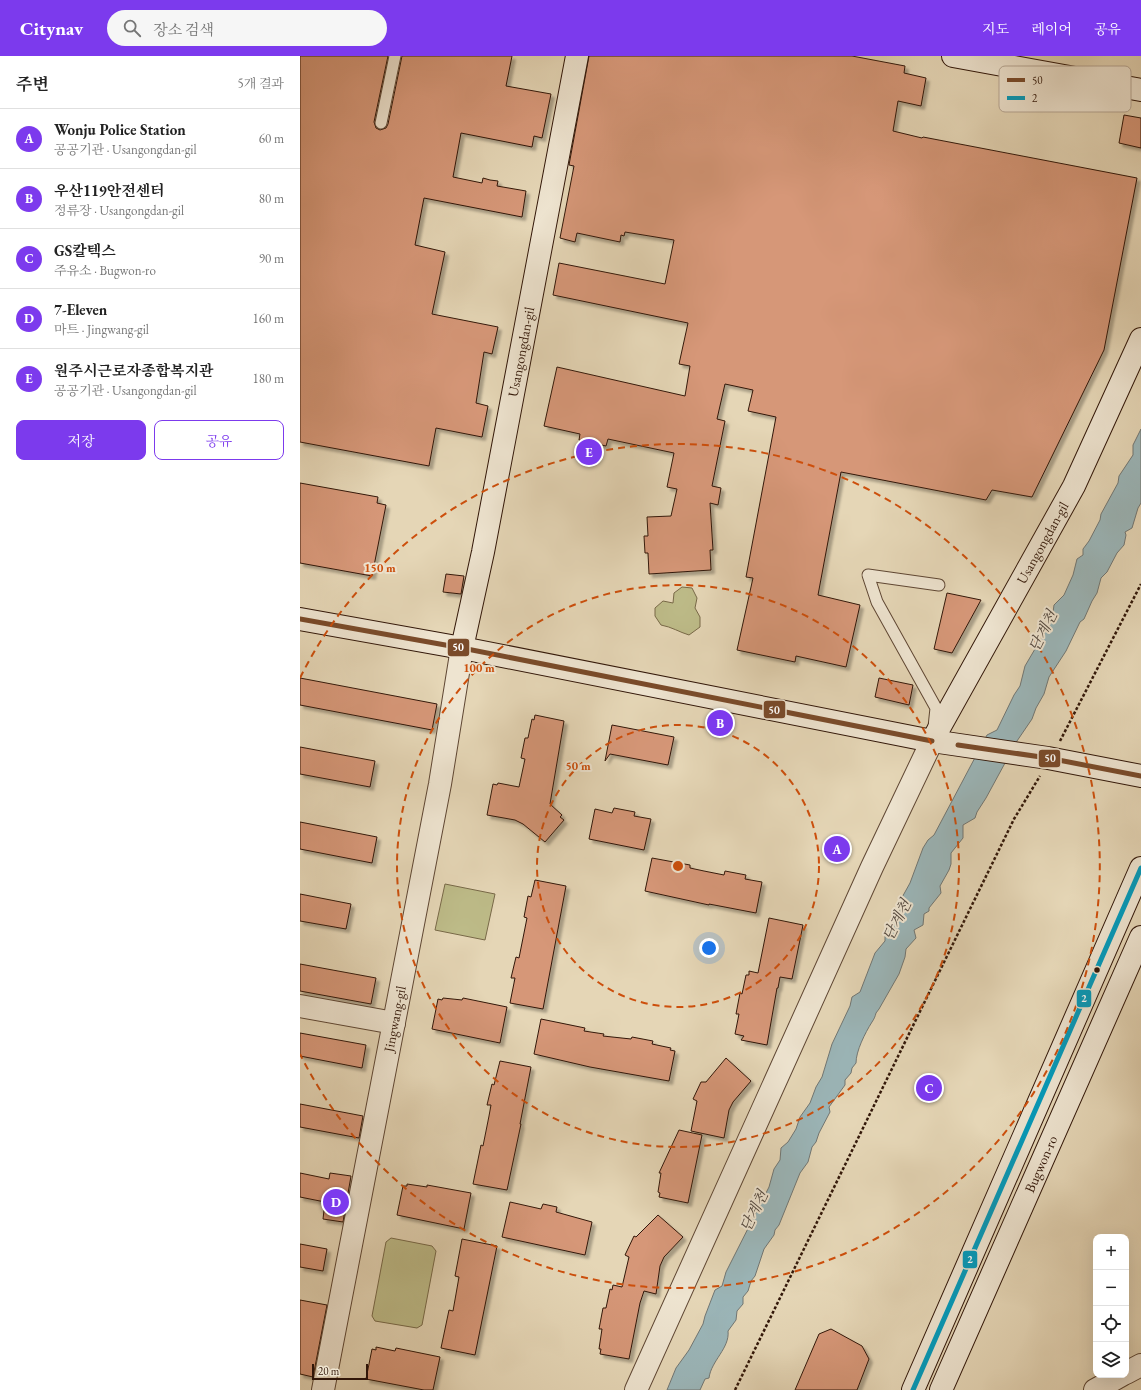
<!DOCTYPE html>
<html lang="ko">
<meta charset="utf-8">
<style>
body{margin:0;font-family:"EB Garamond","Noto Serif KR",serif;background:#f6f6f6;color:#222}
.controls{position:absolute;right:12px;bottom:12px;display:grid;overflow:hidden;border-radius:8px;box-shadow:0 4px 16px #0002}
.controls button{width:36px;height:36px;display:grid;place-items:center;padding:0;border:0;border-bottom:1px solid #e0e0e0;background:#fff;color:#222;font:20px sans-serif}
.scale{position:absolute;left:12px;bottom:10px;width:56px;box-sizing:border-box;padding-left:4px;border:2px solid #321709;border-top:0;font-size:11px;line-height:14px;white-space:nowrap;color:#321709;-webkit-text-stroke:3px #eee4d0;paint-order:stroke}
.you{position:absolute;left:409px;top:892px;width:14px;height:14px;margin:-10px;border:3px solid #fff;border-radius:50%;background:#1a73e8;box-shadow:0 0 0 6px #1a73e833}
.badge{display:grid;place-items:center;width:26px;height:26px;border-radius:50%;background:#7c3aed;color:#fff;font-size:13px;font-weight:700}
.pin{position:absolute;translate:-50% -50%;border:2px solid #fff;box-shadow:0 1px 4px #0006}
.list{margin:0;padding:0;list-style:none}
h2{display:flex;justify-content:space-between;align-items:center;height:52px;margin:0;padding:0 16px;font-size:17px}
h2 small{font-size:13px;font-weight:400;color:#767676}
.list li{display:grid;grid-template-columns:26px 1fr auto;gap:12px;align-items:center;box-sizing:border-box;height:60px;padding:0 16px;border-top:1px solid #e0e0e0}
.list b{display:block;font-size:15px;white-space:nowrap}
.list p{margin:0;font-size:13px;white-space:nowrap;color:#767676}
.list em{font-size:13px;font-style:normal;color:#767676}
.actions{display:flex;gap:8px;padding:12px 16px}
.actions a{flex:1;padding:9px 0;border:1px solid #7c3aed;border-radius:8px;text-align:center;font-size:14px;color:#7c3aed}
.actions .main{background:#7c3aed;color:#fff}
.icon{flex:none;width:22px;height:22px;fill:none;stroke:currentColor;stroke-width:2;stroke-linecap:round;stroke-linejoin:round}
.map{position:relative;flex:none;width:841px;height:1334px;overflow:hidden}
header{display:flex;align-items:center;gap:24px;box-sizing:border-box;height:56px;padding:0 20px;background:#7c3aed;color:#fff}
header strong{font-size:19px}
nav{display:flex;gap:22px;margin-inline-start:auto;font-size:14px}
.search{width:280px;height:36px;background:#f6f6f6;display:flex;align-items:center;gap:10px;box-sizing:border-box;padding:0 14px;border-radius:22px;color:#767676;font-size:15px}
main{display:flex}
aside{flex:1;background:#fff}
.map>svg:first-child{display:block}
</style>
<header>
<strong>Citynav</strong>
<div class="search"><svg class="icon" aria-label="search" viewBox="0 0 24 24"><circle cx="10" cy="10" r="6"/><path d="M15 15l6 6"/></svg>장소 검색</div>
<nav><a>지도</a><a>레이어</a><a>공유</a></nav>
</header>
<main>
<aside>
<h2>주변<small>5개 결과</small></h2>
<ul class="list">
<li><span class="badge">A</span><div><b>Wonju Police Station</b><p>공공기관 · Usangongdan-gil</p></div><em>60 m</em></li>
<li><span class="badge">B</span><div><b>우산119안전센터</b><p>정류장 · Usangongdan-gil</p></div><em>80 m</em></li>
<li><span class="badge">C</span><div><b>GS칼텍스</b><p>주유소 · Bugwon-ro</p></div><em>90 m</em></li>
<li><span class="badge">D</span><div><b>7-Eleven</b><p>마트 · Jingwang-gil</p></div><em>160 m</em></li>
<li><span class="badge">E</span><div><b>원주시근로자종합복지관</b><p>공공기관 · Usangongdan-gil</p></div><em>180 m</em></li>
</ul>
<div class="actions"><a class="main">저장</a><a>공유</a></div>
</aside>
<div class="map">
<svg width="841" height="1334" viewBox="0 0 841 1334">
<defs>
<filter id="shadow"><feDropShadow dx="3.5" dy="3.5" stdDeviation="1" flood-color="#0004"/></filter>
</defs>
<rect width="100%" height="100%" fill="#e5d6b6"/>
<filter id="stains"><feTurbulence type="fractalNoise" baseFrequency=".005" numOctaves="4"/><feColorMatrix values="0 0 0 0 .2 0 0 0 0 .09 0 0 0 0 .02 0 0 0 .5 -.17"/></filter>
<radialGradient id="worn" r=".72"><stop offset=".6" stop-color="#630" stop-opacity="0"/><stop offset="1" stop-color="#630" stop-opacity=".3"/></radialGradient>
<!-- green -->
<g fill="#bdbb88" stroke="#786948">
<path d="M 382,531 L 392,532 L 397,542 L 395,552 L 400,561 L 400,571 L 389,579 C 379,576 372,571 361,569 L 355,560 L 355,552 L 363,545 L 373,547 L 374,537 Z"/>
<polygon points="145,828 195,838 185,884 135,874"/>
<polygon points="91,1182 132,1190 136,1195 122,1269 117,1272 75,1265 72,1260 86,1186"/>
</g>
<!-- water -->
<path fill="#9bb6b9" stroke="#717673" d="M 841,373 L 841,447 L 838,452 L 832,472 L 825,476 L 826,479 L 824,489 L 817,497 L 807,516 L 801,522 L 797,537 L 792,545 L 784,563 L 780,566 L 766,595 L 749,621 L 744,638 L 736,652 L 732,663 L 717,685 L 686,742 L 677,756 L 675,762 L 663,769 L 663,782 L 651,797 L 651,808 L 649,814 L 640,830 L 641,837 L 629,852 L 629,855 L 624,858 L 623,869 L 614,874 L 616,882 L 606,893 L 605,901 L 599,918 L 579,953 L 576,957 C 575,961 574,963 572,966 C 565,977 556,995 556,1007 L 552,1012 L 551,1017 L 545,1024 L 545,1029 L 529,1051 L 530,1056 L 519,1077 L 516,1086 L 512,1091 L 508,1106 L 500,1117 L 479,1169 L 475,1174 L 474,1179 L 464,1193 L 455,1220 L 451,1225 L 448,1235 L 443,1241 L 443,1248 L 437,1255 L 436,1264 L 428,1275 C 430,1292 411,1305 409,1322 L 405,1323 L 400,1334 L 367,1334 L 376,1312 L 389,1294 L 403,1268 L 405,1260 L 415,1234 L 422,1230 L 426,1216 L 469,1131 L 474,1113 L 480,1104 L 481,1092 L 488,1086 L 496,1073 L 500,1061 L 510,1047 L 516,1031 L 522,1021 L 532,988 L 550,950 L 552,941 L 560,936 L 575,897 L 585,885 L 585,877 L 600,855 L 600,845 L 610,827 L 623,792 L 628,784 L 634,779 L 687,679 L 697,674 L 714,639 L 720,630 L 725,610 L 752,564 L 754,549 L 764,539 L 773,519 L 777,503 L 783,499 L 783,493 L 789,485 L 800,464 L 801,458 L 818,427 L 819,420 L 833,399 L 833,389 Z"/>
<!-- building -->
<g fill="#d69778" stroke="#321709" filter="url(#shadow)">
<polygon points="0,0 88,0 74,66 76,72 80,74 86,72 88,68 102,0 212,0 206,30 251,38 242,82 234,80 232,91 161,77 153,121 182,127 183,122 190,124 198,125 197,130 226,135 222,161 124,142 115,189 145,196 132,258 198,271 192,298 184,296 176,347 188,350 182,381 136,372 129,410 0,386"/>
<polygon points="289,0 552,0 605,10 604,17 626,22 621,50 598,45 593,75 622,82 623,81 837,122 804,294 732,441 692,434 686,444 541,416 518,539 560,549 546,611 496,600 495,606 437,594 453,522 446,521 476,361 448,355 453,334 425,328 417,363 425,365 412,430 421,432 418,449 410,447 413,494 410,494 411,514 349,518 348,497 345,497 344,480 348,480 347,461 371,460 377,433 367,431 374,397 308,383 306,390 279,384 280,378 244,370 257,311 385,340 390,310 379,308 388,267 253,239 259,207 365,228 374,184 325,176 324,180 321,179 320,186 277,177 275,186 260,182 274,110 269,109"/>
<polygon points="824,59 841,62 841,92 819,87"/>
<polygon points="0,427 78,441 77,447 86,449 72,520 0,507"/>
<polygon points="146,518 164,520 161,538 143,536"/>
<polygon points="647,537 681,544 652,597 634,593"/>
<polygon points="0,622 137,648 132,674 0,649"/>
<polygon points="579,622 613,629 609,649 575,641"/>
<polygon points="235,659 264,665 250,748 262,759 260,761 264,764 245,786 223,768 215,764 187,759 193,728 197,729 198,727 219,731 225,703 221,702 225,682 228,682 232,663 234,664"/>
<polygon points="312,669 374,681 368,709 310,698 305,705"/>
<polygon points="0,691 75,705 70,731 0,718"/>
<polygon points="314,752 335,756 334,760 351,763 344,794 289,783 295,753 312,757"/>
<polygon points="0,766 77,781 72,807 0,793"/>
<polygon points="352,802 390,809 390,812 404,815 424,819 425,815 446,819 445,823 462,826 456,857 409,848 409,849 345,835"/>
<polygon points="235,824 266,830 243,953 210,947 215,922 211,922 216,901 219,902 227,862 224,861 228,840 231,841"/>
<polygon points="0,838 51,848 46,873 0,865"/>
<polygon points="469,862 503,869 492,923 480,921 478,932 477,932 467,989 441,984 444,980 435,978 439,958 436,958 440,937 442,938 446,919 449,919 449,915 458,917"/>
<polygon points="0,908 76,922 71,948 0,935"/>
<polygon points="143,942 162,944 163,942 207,951 200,987 132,973 138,943 142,944"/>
<polygon points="241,963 285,972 284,975 304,978 303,980 331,983 332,981 353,985 352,988 371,992 370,994 375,995 369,1025 290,1011 234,998"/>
<polygon points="0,977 66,989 62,1012 0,1000"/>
<polygon points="426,1002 451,1025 433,1046 429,1054 424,1082 391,1075 397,1045 393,1043 401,1026 406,1026"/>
<polygon points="200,1005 231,1011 220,1068 221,1068 207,1134 173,1128 181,1089 183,1090 189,1060 191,1049 187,1049 192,1028 194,1029"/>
<polygon points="0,1048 63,1060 59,1082 0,1071"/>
<polygon points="379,1074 402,1079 388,1147 359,1141 360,1137 358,1136 361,1117 359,1117"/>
<polygon points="0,1117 29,1123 30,1117 51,1120 43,1166 23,1163 25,1146 0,1141"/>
<polygon points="107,1128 127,1131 127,1129 171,1137 164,1173 97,1159 103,1130 107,1130"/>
<polygon points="210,1146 241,1153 243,1148 257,1151 256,1156 292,1166 285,1199 202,1181"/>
<polygon points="358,1159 383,1181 364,1201 360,1210 356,1238 344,1235 340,1247 329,1303 300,1298 301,1293 299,1293 302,1273 299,1273 303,1252 306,1252 310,1233 312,1234 313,1229 322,1231 329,1201 325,1199 334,1180 336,1181"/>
<polygon points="162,1183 197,1190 175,1299 141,1292 149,1254 153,1255 159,1221 155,1220"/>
<polygon points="0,1188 27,1193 23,1215 0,1211"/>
<polygon points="0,1244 27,1249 13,1321 0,1318"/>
<polygon points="531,1273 562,1290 569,1303 557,1334 495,1334 519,1278"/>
<polygon points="76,1291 95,1295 96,1292 140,1301 133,1334 124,1334 66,1323 72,1293 76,1294"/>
</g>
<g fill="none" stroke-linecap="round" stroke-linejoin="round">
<!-- lane casing -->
<g stroke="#5f4734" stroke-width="13">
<g id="lane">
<polyline points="81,67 95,0"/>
<polyline points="634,671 636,652 577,546 568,519 639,529"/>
</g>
</g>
<!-- street casing -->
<g stroke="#5f4734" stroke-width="24">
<g id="street">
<polyline points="0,950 94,967"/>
<polyline points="826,1317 841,1309"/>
<path id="s1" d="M 23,1334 L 140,728 L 162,592"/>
<polyline points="336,1334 572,811 632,685"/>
<polyline points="795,1334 822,1319"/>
</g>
</g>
<!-- secondary casing -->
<g stroke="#321709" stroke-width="24">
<g id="secondary">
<polyline points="653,0 841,34"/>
<polyline points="0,563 162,592 632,685 748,702 841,720"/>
<path id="s2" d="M 162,592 L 183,496 L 277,0"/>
<path id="s3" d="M 632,685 L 774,430 L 841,283"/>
<polyline points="613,1334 841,812"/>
<path id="s4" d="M 641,1334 L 841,881"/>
</g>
</g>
<!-- path -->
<g stroke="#321709" stroke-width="2.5" stroke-dasharray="3 2" stroke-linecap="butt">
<polyline points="760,685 841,528"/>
<polyline points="435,1334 714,763 740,720"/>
</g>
<!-- lane -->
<use href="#lane" stroke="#eee4d0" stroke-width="11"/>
<!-- street -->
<use href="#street" stroke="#eee4d0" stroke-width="22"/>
<!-- secondary -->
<use href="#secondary" stroke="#eee4d0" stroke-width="22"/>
<!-- bus-1 casing -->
<g stroke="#eee4d0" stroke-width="8">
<g id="bus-1">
<polyline points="0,563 162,592 632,685"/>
<polyline points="658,689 748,702 841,720"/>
</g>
</g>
<!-- bus-2 casing -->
<g stroke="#eee4d0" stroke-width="8">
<polyline id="bus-2" points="613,1334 841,812"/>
</g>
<!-- bus-1 -->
<use href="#bus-1" stroke="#7a4b2a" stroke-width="5"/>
<!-- bus-2 -->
<use href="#bus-2" stroke="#059aba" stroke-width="5"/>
</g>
<!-- distance rings -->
<g fill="none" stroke="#cd4f0c" stroke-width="2" stroke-dasharray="7 5">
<circle cx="378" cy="810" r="141"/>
<circle cx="378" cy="810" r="281"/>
<path d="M0 622A422 422 0 1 1 0 998"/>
</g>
<!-- markers -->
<circle fill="#321709" stroke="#eee4d0" stroke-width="1.5" cx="797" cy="914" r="3.5"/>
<g text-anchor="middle" stroke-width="4" stroke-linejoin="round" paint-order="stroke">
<!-- street labels -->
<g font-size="14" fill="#321709" stroke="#eee4d0">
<text dy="5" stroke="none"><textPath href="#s2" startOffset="302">Usangongdan-gil</textPath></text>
<text dy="5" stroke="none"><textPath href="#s3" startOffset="227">Usangongdan-gil</textPath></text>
<text dy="5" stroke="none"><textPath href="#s1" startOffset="378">Jingwang-gil</textPath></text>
<text dy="5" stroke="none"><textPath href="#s4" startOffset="247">Bugwon-ro</textPath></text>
</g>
<!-- water labels -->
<g font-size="15" font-style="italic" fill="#52473e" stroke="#eee4d0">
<text transform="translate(743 575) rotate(-63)" y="5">단계천</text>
<text transform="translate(597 864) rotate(-63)" y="5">단계천</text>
<text transform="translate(454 1155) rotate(-64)" y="5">단계천</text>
</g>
</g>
<!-- legend -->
<rect x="699" y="10" width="132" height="46" rx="6" fill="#eee4d0" stroke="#b6a694" stroke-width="1"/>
<rect x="707" y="22" width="18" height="4" fill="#7a4b2a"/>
<rect x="707" y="40" width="18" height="4" fill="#059aba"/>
<g font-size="11" fill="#321709">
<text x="732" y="28">50</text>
<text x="732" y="46">2</text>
</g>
<circle cx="378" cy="810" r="6" fill="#cd4f0c" stroke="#eee4d0" stroke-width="2"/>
<g font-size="12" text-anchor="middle" font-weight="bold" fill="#cd4f0c" stroke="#eee4d0" stroke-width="4" stroke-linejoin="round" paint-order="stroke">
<text x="80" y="516">150 m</text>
<text x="179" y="616">100 m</text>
<text x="278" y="714">50 m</text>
</g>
<g stroke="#eee4d0" stroke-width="1.5">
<rect x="147" y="582" width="23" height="19" rx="4" fill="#7a4b2a"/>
<rect x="463" y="644" width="23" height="19" rx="4" fill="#7a4b2a"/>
<rect x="738" y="693" width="23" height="19" rx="4" fill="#7a4b2a"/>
<rect x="776" y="933" width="16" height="19" rx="4" fill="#059aba"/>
<rect x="662" y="1194" width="16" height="19" rx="4" fill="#059aba"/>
</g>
<g font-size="11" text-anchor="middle" font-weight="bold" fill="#fff">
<text x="158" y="595">50</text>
<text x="474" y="658">50</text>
<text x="750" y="706">50</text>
<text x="784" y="946">2</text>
<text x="670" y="1207">2</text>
</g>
<rect width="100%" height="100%" filter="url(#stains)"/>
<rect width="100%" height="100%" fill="url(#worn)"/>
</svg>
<div class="controls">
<button>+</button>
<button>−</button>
<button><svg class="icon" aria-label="locate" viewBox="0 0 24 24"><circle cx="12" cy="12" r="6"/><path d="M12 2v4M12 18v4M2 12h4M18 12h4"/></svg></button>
<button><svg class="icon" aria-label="layers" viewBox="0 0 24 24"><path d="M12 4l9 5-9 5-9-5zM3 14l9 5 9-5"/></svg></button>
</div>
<div class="scale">20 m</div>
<div class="you"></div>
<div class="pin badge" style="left:537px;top:793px">A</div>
<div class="pin badge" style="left:420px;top:667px">B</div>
<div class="pin badge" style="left:629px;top:1032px">C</div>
<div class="pin badge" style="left:36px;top:1146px">D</div>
<div class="pin badge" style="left:289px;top:396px">E</div>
</div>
</main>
